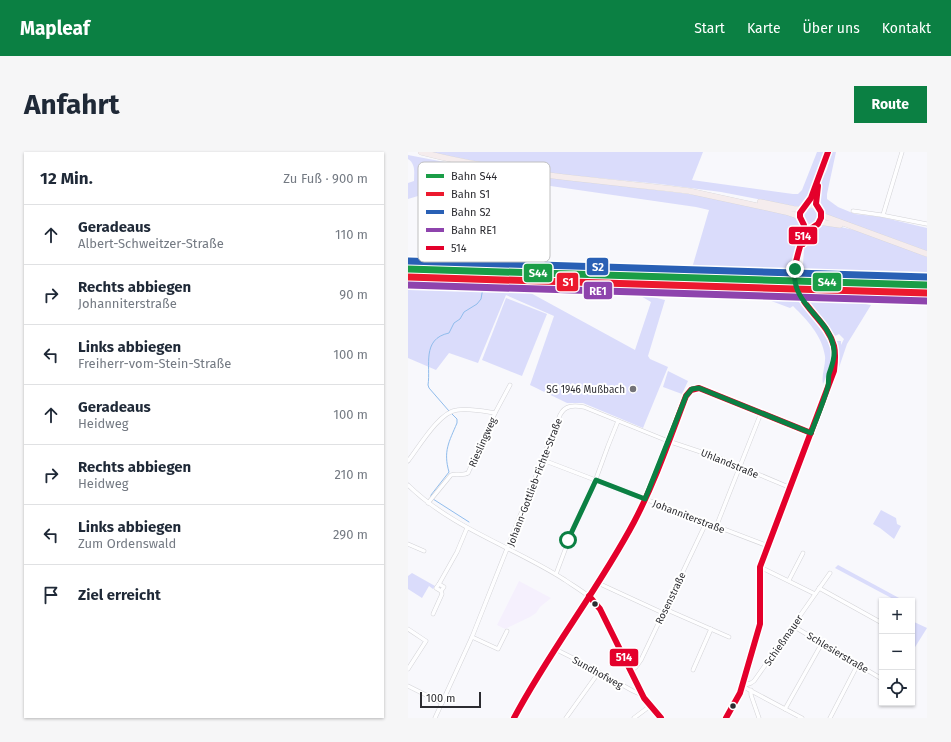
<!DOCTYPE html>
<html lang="de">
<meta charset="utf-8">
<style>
body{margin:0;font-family:"Fira Sans",sans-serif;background:#f6f6f7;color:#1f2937}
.controls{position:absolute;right:12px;bottom:12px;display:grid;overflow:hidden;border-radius:0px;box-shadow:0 1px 3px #0004}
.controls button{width:36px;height:36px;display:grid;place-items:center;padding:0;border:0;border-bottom:1px solid #e0e1e3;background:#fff;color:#1f2937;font:20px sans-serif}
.scale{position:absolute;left:12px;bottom:10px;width:61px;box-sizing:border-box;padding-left:4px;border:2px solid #2c2c31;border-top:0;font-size:11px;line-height:14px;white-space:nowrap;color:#2c2c31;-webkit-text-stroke:3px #fff;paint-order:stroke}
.stop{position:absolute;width:12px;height:12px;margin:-9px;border:3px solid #0b8043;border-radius:50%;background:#fff}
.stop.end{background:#0b8043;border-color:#fff;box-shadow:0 1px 4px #0008}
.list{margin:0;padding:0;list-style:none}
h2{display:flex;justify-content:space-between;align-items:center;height:52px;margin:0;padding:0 16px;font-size:17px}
h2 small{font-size:13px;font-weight:400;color:#747a83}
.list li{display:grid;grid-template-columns:26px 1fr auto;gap:12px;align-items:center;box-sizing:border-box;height:60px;padding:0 16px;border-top:1px solid #e0e1e3}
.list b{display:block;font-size:15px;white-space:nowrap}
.list p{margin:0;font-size:13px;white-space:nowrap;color:#747a83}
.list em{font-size:13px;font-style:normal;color:#747a83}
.icon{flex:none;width:22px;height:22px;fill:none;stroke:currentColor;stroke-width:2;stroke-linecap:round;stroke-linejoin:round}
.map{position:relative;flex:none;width:519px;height:566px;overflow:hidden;border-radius:0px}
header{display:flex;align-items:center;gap:24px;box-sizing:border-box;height:56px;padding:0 20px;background:#0b8043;color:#fff}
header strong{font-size:19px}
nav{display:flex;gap:22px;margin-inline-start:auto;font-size:14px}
.intro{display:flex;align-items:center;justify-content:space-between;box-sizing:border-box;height:96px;padding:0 24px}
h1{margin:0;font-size:28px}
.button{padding:10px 18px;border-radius:0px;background:#0b8043;color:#fff;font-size:14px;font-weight:700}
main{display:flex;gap:24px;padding:0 24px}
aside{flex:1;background:#fff;border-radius:0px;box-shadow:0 1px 3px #0004}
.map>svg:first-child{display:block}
</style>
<header>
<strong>Mapleaf</strong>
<nav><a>Start</a><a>Karte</a><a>Über uns</a><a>Kontakt</a></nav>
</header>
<div class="intro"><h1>Anfahrt</h1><a class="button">Route</a></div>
<main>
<aside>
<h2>12 Min.<small>Zu Fuß · 900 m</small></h2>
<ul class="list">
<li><svg class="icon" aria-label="ahead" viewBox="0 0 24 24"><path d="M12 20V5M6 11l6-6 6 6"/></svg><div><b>Geradeaus</b><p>Albert-Schweitzer-Straße</p></div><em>110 m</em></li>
<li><svg class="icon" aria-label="right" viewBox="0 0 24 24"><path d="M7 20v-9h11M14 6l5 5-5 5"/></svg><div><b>Rechts abbiegen</b><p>Johanniterstraße</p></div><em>90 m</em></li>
<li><svg class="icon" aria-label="left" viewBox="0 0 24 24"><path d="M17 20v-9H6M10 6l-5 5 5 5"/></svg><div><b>Links abbiegen</b><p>Freiherr-vom-Stein-Straße</p></div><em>100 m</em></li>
<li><svg class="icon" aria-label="ahead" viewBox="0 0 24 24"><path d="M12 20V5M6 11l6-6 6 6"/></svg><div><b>Geradeaus</b><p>Heidweg</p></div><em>100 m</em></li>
<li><svg class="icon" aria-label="right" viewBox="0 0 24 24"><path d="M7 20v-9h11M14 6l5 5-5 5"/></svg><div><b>Rechts abbiegen</b><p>Heidweg</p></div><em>210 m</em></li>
<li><svg class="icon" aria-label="left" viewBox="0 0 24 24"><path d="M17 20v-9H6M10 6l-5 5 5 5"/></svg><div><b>Links abbiegen</b><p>Zum Ordenswald</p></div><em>290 m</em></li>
<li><svg class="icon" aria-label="arrive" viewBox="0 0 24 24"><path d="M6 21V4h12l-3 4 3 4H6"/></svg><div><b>Ziel erreicht</b></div></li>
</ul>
</aside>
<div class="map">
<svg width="519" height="566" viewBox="0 0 519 566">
<rect width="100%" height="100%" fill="#f8f8fc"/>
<!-- education -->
<polygon fill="#f5f0fd" points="111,429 143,446 132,455 128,461 122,465 97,477 89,473"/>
<!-- green -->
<g fill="#dadcfb">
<polygon points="21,0 295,0 284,28 385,42 390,42 394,38 409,0 417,0 399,51 391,55 313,40 252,32 150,22 66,9"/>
<path d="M 423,0 L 428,0 L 419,42 L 419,47 L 430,55 L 447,62 L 473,65 L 519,76 L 519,99 L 417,62 C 406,48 411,38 416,23 C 421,17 420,8 423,0 Z"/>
<path d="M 0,3 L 47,12 L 78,21 L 93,20 L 273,41 L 302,45 L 389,65 L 394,74 L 394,79 L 383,124 L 341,121 L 0,111 L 0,108 L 76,111 L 112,110 L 284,116 L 301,58 L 288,55 L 101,28 L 83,30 L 66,86 L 62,80 L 56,82 L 51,82 L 46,79 L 41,69 L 10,44 L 0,47 L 0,31 L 6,29 C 6,21 8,12 0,7 Z"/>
<circle cx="403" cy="64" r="8"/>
<path d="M 413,73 C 446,73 488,93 519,105 L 519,127 L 394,124 C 396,112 394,86 404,77 C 406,75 410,74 413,73 Z"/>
<polygon points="0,119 98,124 123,123 123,131 119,139 227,198 243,150 202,126 251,128 245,145 257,148 240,204 242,207 260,215 235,276 175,251 159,251 122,233 146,164 98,143 70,211 41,201 28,218 0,206"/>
<path d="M 339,129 L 382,131 L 381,135 L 386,136 L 388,142 L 392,148 L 416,176 L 425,198 L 424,211 L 415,232 C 413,223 418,213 417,204 C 414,183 399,168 385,154 L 382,156 L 337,139 Z"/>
<path d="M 395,131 L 519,136 L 519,142 L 474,141 L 472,138 L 467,141 L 458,152 L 463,153 L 439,192 L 423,239 L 422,238 C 427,222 431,205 426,189 L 433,189 L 433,193 L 436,187 L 431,182 L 425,185 C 415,166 396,154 389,133 L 394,132 Z"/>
<polygon points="98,146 139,162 114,224 74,208"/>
<polygon points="260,219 280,229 274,242 255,235"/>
<polygon points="473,358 488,366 489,372 493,374 486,387 472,376 465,372"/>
<polygon points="430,413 491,446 489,449 427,416"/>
<polygon points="4,421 27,434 25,437 21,434 14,446 0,437 0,424"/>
<polygon points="504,469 519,476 504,500"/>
</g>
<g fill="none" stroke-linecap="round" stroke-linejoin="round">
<!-- stream -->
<g stroke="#90bcec" stroke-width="1">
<path d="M 17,12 C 17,28 20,43 33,53 C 43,61 51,66 56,78"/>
<polyline points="59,82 71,106"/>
<path d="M 41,259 L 21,236 L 20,233 C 23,214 13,187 41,181 L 46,171 L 52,167 L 56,160 L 69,152 L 73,147 L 76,130"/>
<path d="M 23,345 L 23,343 L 41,320 C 35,299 41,290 49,271 L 49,267 L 43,261"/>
<polyline points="25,347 61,370"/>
</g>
<!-- street casing -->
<g stroke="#d3d3d7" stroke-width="4.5">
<g id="street">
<polyline points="445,59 473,63 519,72"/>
<polyline points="475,63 494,0"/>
<polyline points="135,308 360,394"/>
<path d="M 0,309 C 11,295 31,260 49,258 C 61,256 75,259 87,261"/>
<path d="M 0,333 C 45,377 106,395 157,428 C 170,437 184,444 192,457 L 236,546 L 253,566"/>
<path d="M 20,351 L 43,323 C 48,321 55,324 60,321 L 87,261 L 102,233"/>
<polyline points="308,375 353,261"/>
<polyline points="0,392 16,399"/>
<polyline points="352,415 407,442"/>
<polyline points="148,422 166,374 185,335 200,294 210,269"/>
<polyline points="381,428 395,401"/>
<polyline points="190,431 255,461"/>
<polyline points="31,432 49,400 59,376"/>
<polyline points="411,436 474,471"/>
<polyline points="257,457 321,485"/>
<polyline points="25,462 34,442 33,439 36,435 31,432 28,436 33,439"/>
<polyline points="385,474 474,527"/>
<polyline points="0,477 18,489 0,517"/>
<polyline points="64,485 90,497 99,479"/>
<polyline points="147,497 173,510 225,539 234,543"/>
<polyline points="285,518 303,477"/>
<polyline points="223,519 228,515 233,508 298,371"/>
<polyline points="0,534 34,551"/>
<polyline points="334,534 343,531 346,529 422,421"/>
<polyline points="334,534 394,566"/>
<polyline points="343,538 343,543 351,566"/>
<polyline points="377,557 414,491"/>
<path d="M 27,566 L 64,485 L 152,263 C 157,253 166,253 176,255 L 260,289 L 314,307 L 383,336"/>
<path d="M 106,566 C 137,503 182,447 217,386 C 243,342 259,292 278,244 C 281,238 284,236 291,236 L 403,281"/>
<polyline points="158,566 191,520"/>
<polyline points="226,566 242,554"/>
<polyline points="422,566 450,512"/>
</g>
</g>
<!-- secondary casing -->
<g stroke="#d3d3d7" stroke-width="6">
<g id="secondary">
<path d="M 398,54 C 410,40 414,17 420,0"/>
<polyline points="409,56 408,48 410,36"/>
<polyline points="396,89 400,79 404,75"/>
<path d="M 318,566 L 332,541 L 352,472 L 351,425 L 352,415 L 426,219 C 428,193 422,180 405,161 C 397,153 391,145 388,135 C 383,114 400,86 395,71"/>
</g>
</g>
<!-- primary casing -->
<g stroke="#d2d2d5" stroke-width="6">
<g id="primary">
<path d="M 13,0 C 101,23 191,28 281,39 L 378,60 L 387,63 L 392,66"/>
<polyline points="352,50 386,57 395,57"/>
<circle cx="403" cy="64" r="11"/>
<polyline points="413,63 519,102"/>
<polyline points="411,70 432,73"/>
</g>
</g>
<!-- street -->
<use href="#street" stroke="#fefeff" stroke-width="3.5"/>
<!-- secondary -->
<use href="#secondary" stroke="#f9f5f6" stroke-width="5"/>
<!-- primary -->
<use href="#primary" stroke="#f5eced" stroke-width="5.5"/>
<!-- bus-1 casing -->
<g stroke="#fff" stroke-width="9">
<g id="bus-1">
<polyline points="395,92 401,78 410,72 413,66 413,60 408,52 410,34"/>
<polyline points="181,444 192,457 236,546 253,566"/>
<path d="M 106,566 C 142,498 190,438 226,370 C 247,330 262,286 278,244 L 283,238 L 291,236 L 403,281"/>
<path d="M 318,566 L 332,541 L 352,472 L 352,415 L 426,219 C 427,211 428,202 426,194 C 419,168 391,155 387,128 C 385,111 393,95 396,79 L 396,73 L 392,65 L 392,61 L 403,46 L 420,0"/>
</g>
</g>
<!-- bus-1 -->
<use href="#bus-1" stroke="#e4002b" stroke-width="6"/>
<!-- rail-1 casing -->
<g stroke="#fff" stroke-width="10">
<polyline id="rail-1" points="0,117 519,133"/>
</g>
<!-- rail-2 casing -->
<g stroke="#fff" stroke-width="10">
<polyline id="rail-2" points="0,125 519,141"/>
</g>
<!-- rail-3 casing -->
<g stroke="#fff" stroke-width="10">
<polyline id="rail-3" points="0,109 519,125"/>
</g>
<!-- rail-4 casing -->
<g stroke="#fff" stroke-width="10">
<polyline id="rail-4" points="0,133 519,149"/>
</g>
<!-- rail-1 -->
<use href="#rail-1" stroke="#1a9d47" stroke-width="7"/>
<!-- rail-2 -->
<use href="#rail-2" stroke="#ec192e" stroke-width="7"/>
<!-- rail-3 -->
<use href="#rail-3" stroke="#2960b5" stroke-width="7"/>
<!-- rail-4 -->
<use href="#rail-4" stroke="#8e44ad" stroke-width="7"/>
</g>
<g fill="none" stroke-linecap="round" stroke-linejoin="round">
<!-- route -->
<path stroke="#0b8043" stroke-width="5" d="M 160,388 L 188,328 L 237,347 L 278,244 L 284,237 L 291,236 L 403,281 C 409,265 416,250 420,234 C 421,230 420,226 421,222 C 424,213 427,207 426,198 C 423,165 382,154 387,117"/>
</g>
<!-- markers -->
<circle fill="#737378" stroke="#fff" stroke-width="1.5" cx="225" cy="237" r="4"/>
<g fill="#2c2c31" stroke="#fff" stroke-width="1.5">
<circle cx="187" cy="452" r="3.5"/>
<circle cx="325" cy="554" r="3.5"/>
</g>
<g text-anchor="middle" stroke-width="4" stroke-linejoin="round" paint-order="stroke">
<!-- poi labels -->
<g font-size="10" fill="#2c2c31" stroke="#fff" text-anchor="end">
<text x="217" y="241">SG 1946 Mußbach</text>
</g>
<!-- street labels -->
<g font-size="10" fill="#2c2c31" stroke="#fff">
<text transform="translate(74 290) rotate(-66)" y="4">Rieslingweg</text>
<text transform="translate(322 311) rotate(22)" y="4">Uhlandstraße</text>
<text transform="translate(126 330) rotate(-69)" y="4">Johann-Gottlieb-Fichte-Straße</text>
<text transform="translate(281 364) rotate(21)" y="4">Johanniterstraße</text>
<text transform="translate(262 446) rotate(-64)" y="4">Rosenstraße</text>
<text transform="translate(375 488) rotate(-55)" y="4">Schießmauer</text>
<text transform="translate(430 500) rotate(31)" y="4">Schlesierstraße</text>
<text transform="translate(190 520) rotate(29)" y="4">Sundhofweg</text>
</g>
</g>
<!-- legend -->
<rect x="10" y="10" width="132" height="100" rx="6" fill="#fff" stroke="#c0c0c1" stroke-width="1"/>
<rect x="18" y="22" width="18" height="4" fill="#1a9d47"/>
<rect x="18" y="40" width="18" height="4" fill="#ec192e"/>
<rect x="18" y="58" width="18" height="4" fill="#2960b5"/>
<rect x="18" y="76" width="18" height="4" fill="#8e44ad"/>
<rect x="18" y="94" width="18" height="4" fill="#e4002b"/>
<g font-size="11" fill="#2c2c31">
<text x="43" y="28">Bahn S44</text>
<text x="43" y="46">Bahn S1</text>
<text x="43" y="64">Bahn S2</text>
<text x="43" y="82">Bahn RE1</text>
<text x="43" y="100">514</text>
</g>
<g stroke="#fff" stroke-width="1.5">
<rect x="380" y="74" width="30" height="19" rx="4" fill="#e4002b"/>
<rect x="178" y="105" width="23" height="19" rx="4" fill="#2960b5"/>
<rect x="115" y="111" width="30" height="20" rx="4" fill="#1a9d47"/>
<rect x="148" y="120" width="23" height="20" rx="4" fill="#ec192e"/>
<rect x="404" y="120" width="30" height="20" rx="4" fill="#1a9d47"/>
<rect x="175" y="129" width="30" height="19" rx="4" fill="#8e44ad"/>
<rect x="201" y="496" width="30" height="19" rx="4" fill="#e4002b"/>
</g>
<g font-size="11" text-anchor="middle" font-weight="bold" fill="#fff">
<text x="395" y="88">514</text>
<text x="190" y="119">S2</text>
<text x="130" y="125">S44</text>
<text x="160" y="134">S1</text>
<text x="419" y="134">S44</text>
<text x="190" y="143">RE1</text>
<text x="216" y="509">514</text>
</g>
</svg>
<div class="controls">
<button>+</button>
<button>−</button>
<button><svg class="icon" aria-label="locate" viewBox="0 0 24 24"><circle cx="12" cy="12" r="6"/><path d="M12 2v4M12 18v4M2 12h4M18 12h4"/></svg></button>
</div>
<div class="scale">100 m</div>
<div class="stop" style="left:160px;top:388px"></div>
<div class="stop end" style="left:387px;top:117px"></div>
</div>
</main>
